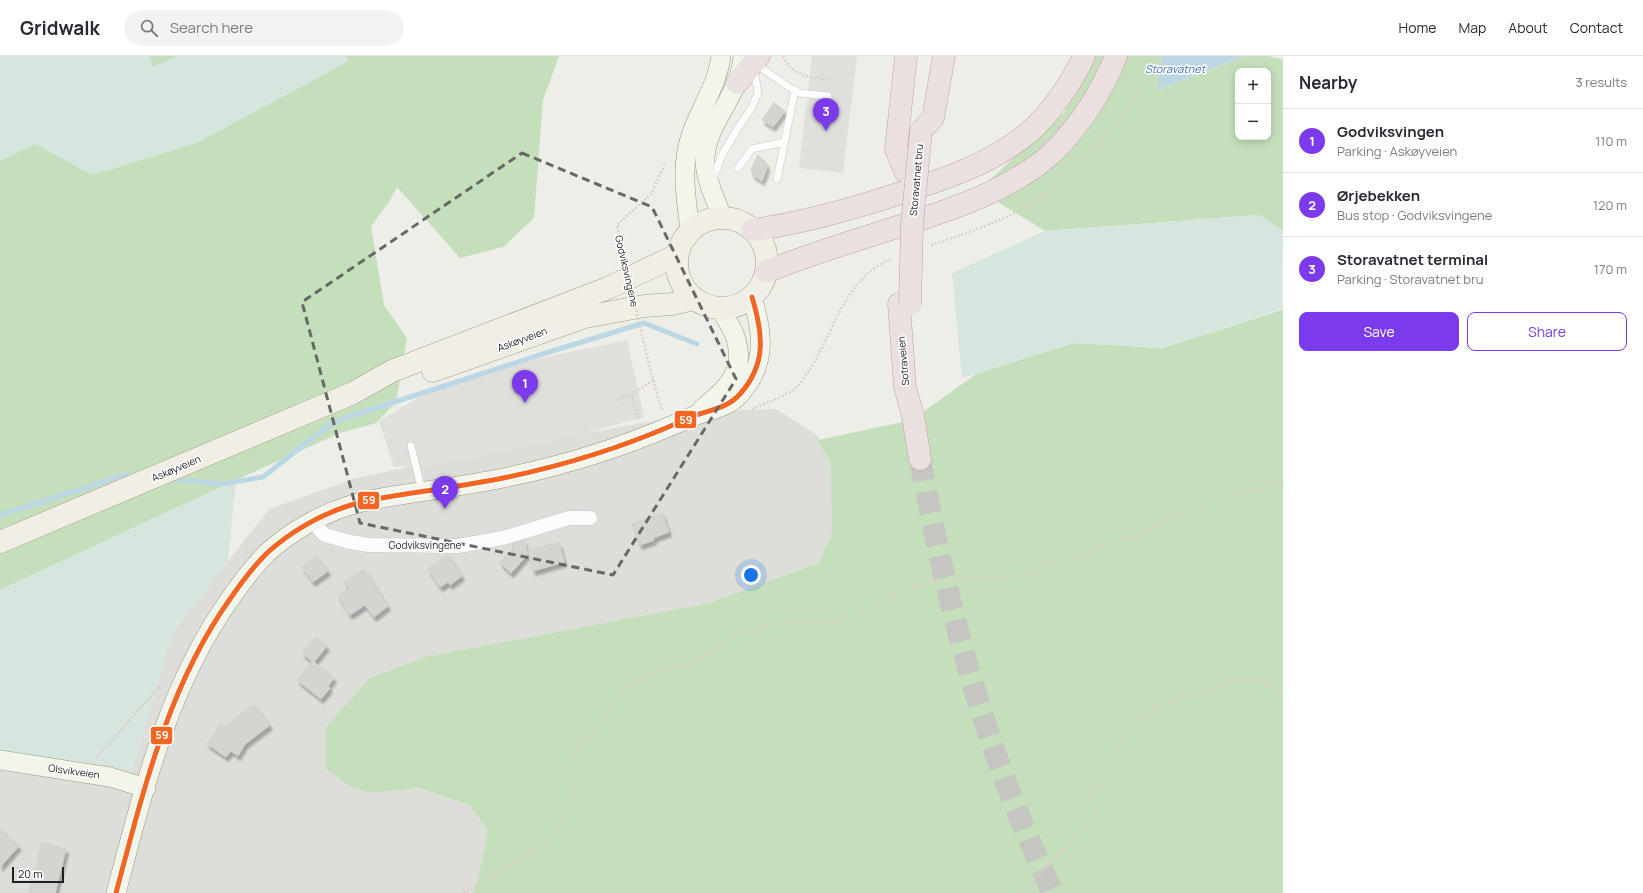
<!DOCTYPE html>
<meta charset="utf-8">
<style>
body{margin:0;font-family:Manrope,sans-serif;background:#f2f2f3;color:#2b2b33}
.controls{position:absolute;right:12px;top:12px;display:grid;overflow:hidden;border-radius:8px;box-shadow:0 2px 10px #0003}
.controls button{width:36px;height:36px;display:grid;place-items:center;padding:0;border:0;border-bottom:1px solid #e1e1e2;background:#fff;color:#2b2b33;font:20px sans-serif}
.scale{position:absolute;left:12px;bottom:10px;width:52px;box-sizing:border-box;padding-left:4px;border:2px solid #202020;border-top:0;font-size:11px;line-height:14px;white-space:nowrap;color:#202020;-webkit-text-stroke:3px #fff;paint-order:stroke}
.you{position:absolute;left:751px;top:519px;width:14px;height:14px;margin:-10px;border:3px solid #fff;border-radius:50%;background:#1a73e8;box-shadow:0 0 0 6px #1a73e833}
.badge{display:grid;place-items:center;width:26px;height:26px;border-radius:50%;background:#7c3aed;color:#fff;font-size:13px;font-weight:700}
.pin{position:absolute;translate:-50% -33px;filter:drop-shadow(0 1px 2px #0008)}
.pin::after{content:'';position:absolute;top:21px;width:14px;height:12px;background:inherit;clip-path:polygon(0 0,100% 0,50% 100%)}
.list{margin:0;padding:0;list-style:none}
h2{display:flex;justify-content:space-between;align-items:center;height:52px;margin:0;padding:0 16px;font-size:17px}
h2 small{font-size:13px;font-weight:400;color:#7c7c81}
.list li{display:grid;grid-template-columns:26px 1fr auto;gap:12px;align-items:center;box-sizing:border-box;height:64px;padding:0 16px;border-top:1px solid #e1e1e2}
.list b{display:block;font-size:15px;white-space:nowrap}
.list p{margin:0;font-size:13px;white-space:nowrap;color:#7c7c81}
.list em{font-size:13px;font-style:normal;color:#7c7c81}
.actions{display:flex;gap:8px;padding:12px 16px}
.actions a{flex:1;padding:9px 0;border:1px solid #7c3aed;border-radius:8px;text-align:center;font-size:14px;color:#7c3aed}
.actions .main{background:#7c3aed;color:#fff}
.icon{flex:none;width:22px;height:22px;fill:none;stroke:currentColor;stroke-width:2;stroke-linecap:round;stroke-linejoin:round}
.map{position:relative;flex:none;width:1283px;height:837px;overflow:hidden}
header{display:flex;align-items:center;gap:24px;box-sizing:border-box;height:56px;padding:0 20px;background:#fff;border-bottom:1px solid #e1e1e2}
header strong{font-size:19px}
nav{display:flex;gap:22px;margin-inline-start:auto;font-size:14px}
.search{width:280px;height:36px;background:#f2f2f3;display:flex;align-items:center;gap:10px;box-sizing:border-box;padding:0 14px;border-radius:22px;color:#7c7c81;font-size:15px}
main{display:flex}
aside{flex:1;background:#fff}
.map>svg:first-child{display:block}
</style>
<header>
<strong>Gridwalk</strong>
<div class="search"><svg class="icon" aria-label="search" viewBox="0 0 24 24"><circle cx="10" cy="10" r="6"/><path d="M15 15l6 6"/></svg>Search here</div>
<nav><a>Home</a><a>Map</a><a>About</a><a>Contact</a></nav>
</header>
<main>
<div class="map">
<svg width="1283" height="837" viewBox="0 0 1283 837">
<defs>
<filter id="shadow"><feDropShadow dx="2.5" dy="4.5" stdDeviation="1" flood-color="#0004"/></filter>
</defs>
<rect width="100%" height="100%" fill="#eeeee9"/>
<!-- residential -->
<polygon fill="#ddddda" points="776,353 817,379 830,405 832,476 819,507 709,547 425,601 372,737 420,732 469,749 487,773 484,796 474,837 0,837 0,701 132,716 172,577 269,453 353,423 482,395 712,355"/>
<!-- forest -->
<g fill="#c5dfbc" fill-rule="evenodd">
<polygon points="0,0 559,0 543,44 534,162 503,191 460,202 397,131 389,146 371,170 384,249 407,282 396,346 376,367 340,377 236,424 0,534"/>
<path d="M 1074,0 L 1162,0 L 1158,34 L 1244,0 L 1270,0 L 1283,4 L 1283,175 L 1259,159 L 1045,175 L 978,134 L 1065,56 ZM 1238,15 L 1268,15 L 1268,81 L 1238,81 Z"/>
<polygon points="1283,248 1283,837 474,837 484,796 487,773 469,749 420,732 372,737 350,731 326,713 326,671 369,623 425,601 709,547 819,507 832,476 830,405 818,384 912,364 976,318 1074,287 1163,292 1282,254"/>
</g>
<!-- wetland -->
<g fill="#d6e6de">
<polygon points="0,0 150,0 153,11 178,0 346,0 349,5 197,87 92,119 35,88 0,105"/>
<polygon points="1259,159 1283,175 1282,253 1163,292 1074,287 962,322 952,217 1045,175"/>
<polygon points="236,424 228,505 172,577 132,716 0,701 0,534"/>
</g>
<!-- parking -->
<g fill="#dfdfdc">
<polygon points="812,0 857,0 843,117 799,112"/>
<polygon points="627,284 644,361 563,383 439,409 394,411 379,365 433,333 481,315"/>
</g>
<!-- water -->
<polygon fill="#bad7e3" points="1162,0 1244,0 1157,34"/>
<g fill="none" stroke-linecap="round" stroke-linejoin="round">
<!-- stream -->
<g stroke="#bad7e3" stroke-width="5">
<polyline points="169,423 223,428 263,421 333,366 549,296 644,267 697,288"/>
<polyline points="0,459 125,419 135,420"/>
</g>
</g>
<!-- building -->
<g fill="#d5d4d0" stroke="#d2cfca" filter="url(#shadow)">
<polygon points="774,47 785,55 773,71 762,64"/>
<polygon points="758,99 766,107 767,112 762,125 753,119 751,114"/>
<polygon points="662,457 669,476 653,482 654,484 640,489 632,468"/>
<polygon points="524,484 528,498 511,517 500,507 513,493 512,488"/>
<polygon points="559,487 564,506 533,515 528,494"/>
<polygon points="448,499 462,520 450,529 448,526 440,531 428,513"/>
<polygon points="317,500 328,515 313,526 302,511"/>
<polygon points="364,513 388,550 374,561 365,549 350,559 338,540 349,533 344,526"/>
<polygon points="316,581 327,590 314,606 334,622 328,630 330,632 321,643 297,624 312,605 302,597"/>
<polygon points="254,649 270,669 245,688 238,700 231,695 226,701 207,688 221,667 226,670"/>
<polygon points="0,773 19,790 0,811"/>
<polygon points="42,787 66,793 55,837 29,837"/>
</g>
<g fill="none" stroke-linecap="round" stroke-linejoin="round">
<!-- highway-tunnel -->
<path stroke="#c5c5c1" stroke-width="22" stroke-dasharray="22 11" stroke-linecap="butt" d="M 920,403 C 934,478 950,552 972,625 C 993,697 1021,769 1053,837"/>
<!-- lane casing -->
<g stroke="#c7c7c5" stroke-width="8">
<g id="lane">
<polyline points="756,8 787,30 800,37 828,40"/>
<polyline points="738,112 752,93 784,86"/>
<polyline points="713,123 721,101 738,72 752,51 758,36 754,13"/>
<polyline points="777,123 795,34"/>
<polyline points="411,390 422,435"/>
</g>
</g>
<!-- street casing -->
<g stroke="#c7c7c5" stroke-width="15">
<polyline id="street" points="312,466 325,479 350,486 369,489 458,490 503,482 569,462 590,462"/>
</g>
<!-- secondary casing -->
<g stroke="#959a7f" stroke-width="20">
<g id="secondary">
<path d="M 722,161 C 715,142 704,121 705,100 C 708,65 741,38 743,0"/>
<path d="M 690,174 C 687,148 682,121 687,95 C 693,61 717,34 721,0"/>
<path d="M 702,353 C 727,333 747,315 735,280 C 732,271 725,262 721,253"/>
<polyline points="0,704 110,721 146,732"/>
<path d="M 116,837 C 143,736 168,630 230,543 C 241,527 253,511 267,497 C 289,477 319,459 348,450 C 366,444 386,441 406,438 C 440,433 475,428 508,421 C 565,409 620,392 673,369 C 679,367 685,364 691,361 C 708,354 727,353 740,338 C 767,308 763,277 752,241"/>
</g>
</g>
<!-- primary casing -->
<g stroke="#a59e85" stroke-width="23">
<g id="primary">
<circle cx="722" cy="207" r="45"/>
<polyline points="433,315 585,261 644,250 672,248 694,243"/>
<polyline points="0,486 353,337 392,315 608,232 677,199"/>
</g>
</g>
<!-- highway casing -->
<g stroke="#c69ea5" stroke-width="23">
<g id="highway">
<polyline points="737,27 759,0"/>
<polyline points="921,75 933,62 944,0"/>
<polyline points="905,115 896,93 906,0"/>
<path d="M 753,174 C 803,167 852,153 901,137 C 945,123 990,108 1027,78 C 1048,61 1073,25 1084,0"/>
<path d="M 766,216 C 814,196 864,182 913,166 C 958,151 1015,131 1051,98 C 1080,70 1101,37 1116,0"/>
<polyline points="899,248 905,331 913,360 920,403"/>
</g>
</g>
<!-- path -->
<g stroke="#dccfca" stroke-width="2.5" stroke-dasharray="2 2" stroke-linecap="butt">
<path d="M 783,0 C 792,21 810,21 830,24"/>
<polyline points="620,184 617,169 651,138 666,106"/>
<path d="M 931,189 C 965,178 1000,166 1032,148 C 1050,138 1064,123 1078,109 C 1109,77 1140,42 1156,0"/>
<polyline points="649,309 662,355"/>
<polyline points="632,339 653,324"/>
<polyline points="616,345 623,341 632,339 639,365"/>
<path d="M 752,353 C 764,348 790,338 798,330 C 802,326 805,319 809,315 C 834,277 845,220 892,203"/>
<polyline points="97,701 160,630"/>
<polyline points="464,837 547,787 570,751 573,739 570,702 598,672 618,640 630,629 653,617 695,606 709,598 726,585 745,576 769,569 810,565 833,566 854,561 903,535 926,526 983,521 1014,521 1127,482 1199,453 1229,438 1252,435 1283,426"/>
<polyline points="1022,837 1074,782 1083,773 1093,770 1098,764 1092,741 1096,733 1105,730 1110,721 1117,690 1136,668 1165,647 1190,641 1234,624 1258,624 1274,632 1283,641"/>
</g>
<!-- lane -->
<use href="#lane" stroke="#fcfcfc" stroke-width="7"/>
<!-- street -->
<use href="#street" stroke="#fcfcfc" stroke-width="14"/>
<!-- secondary -->
<use href="#secondary" stroke="#f3f5eb" stroke-width="19"/>
<!-- primary -->
<use href="#primary" stroke="#f1eee6" stroke-width="22"/>
<!-- highway -->
<use href="#highway" stroke="#ebe0e0" stroke-width="22"/>
<!-- highway-bridge casing -->
<g stroke="#c69ea5" stroke-width="23" stroke-linecap="butt">
<polyline id="highway-bridge" points="910,249 912,168 921,75"/>
</g>
<!-- path-bridge -->
<polyline stroke="#dccfca" stroke-width="2.5" stroke-dasharray="2 2" stroke-linecap="butt" points="620,184 649,309"/>
<!-- highway-bridge -->
<use href="#highway-bridge" stroke="#ebe0e0" stroke-width="22"/>
<!-- bus-1 casing -->
<g stroke="#fff" stroke-width="8">
<path id="bus-1" d="M 116,837 C 143,736 168,630 230,543 C 241,527 253,511 267,497 C 289,477 319,459 348,450 C 366,444 386,441 406,438 C 440,433 475,428 508,421 C 565,409 620,392 673,369 C 679,367 685,364 691,361 C 708,354 727,353 740,338 C 767,308 763,277 752,241"/>
</g>
<!-- bus-1 -->
<use href="#bus-1" stroke="#f26522" stroke-width="5"/>
</g>
<!-- marked area -->
<path fill="none" stroke="#686866" stroke-width="3" stroke-dasharray="8 5" stroke-linejoin="round" d="M 522,97 L 652,151 L 736,323 L 613,519 L 360,467 L 302,246 Z"/>
<g text-anchor="middle" stroke-width="3" stroke-linejoin="round" paint-order="stroke">
<!-- street labels -->
<g font-size="10" fill="#202020" stroke="#fff">
<text transform="translate(916 124) rotate(-85)" y="4">Storavatnet bru</text>
<text transform="translate(627 215) rotate(77)" y="4">Godviksvingene</text>
<text transform="translate(522 283) rotate(-20)" y="4">Askøyveien</text>
<text transform="translate(903 305) rotate(-95)" y="4">Sotraveien</text>
<text transform="translate(176 412) rotate(-23)" y="4">Askøyveien</text>
<text x="425" y="493">Godviksvingene</text>
<text transform="translate(74 715) rotate(8)" y="4">Olsvikveien</text>
</g>
<!-- water labels -->
<g font-size="11" font-style="italic" fill="#4572b7" stroke="#fff">
<text x="1175" y="17">Storavatnet</text>
</g>
</g>
<g stroke="#fff" stroke-width="1.5">
<rect x="674" y="354" width="23" height="19" rx="4" fill="#f26522"/>
<rect x="357" y="435" width="23" height="19" rx="4" fill="#f26522"/>
<rect x="150" y="670" width="23" height="19" rx="4" fill="#f26522"/>
</g>
<g font-size="11" text-anchor="middle" font-weight="bold" fill="#fff">
<text x="686" y="368">59</text>
<text x="369" y="448">59</text>
<text x="162" y="683">59</text>
</g>
</svg>
<div class="controls">
<button>+</button>
<button>−</button>
</div>
<div class="scale">20 m</div>
<div class="you"></div>
<div class="pin badge" style="left:525px;top:347px">1</div>
<div class="pin badge" style="left:445px;top:453px">2</div>
<div class="pin badge" style="left:826px;top:75px">3</div>
</div>
<aside>
<h2>Nearby<small>3 results</small></h2>
<ul class="list">
<li><span class="badge">1</span><div><b>Godviksvingen</b><p>Parking · Askøyveien</p></div><em>110 m</em></li>
<li><span class="badge">2</span><div><b>Ørjebekken</b><p>Bus stop · Godviksvingene</p></div><em>120 m</em></li>
<li><span class="badge">3</span><div><b>Storavatnet terminal</b><p>Parking · Storavatnet bru</p></div><em>170 m</em></li>
</ul>
<div class="actions"><a class="main">Save</a><a>Share</a></div>
</aside>
</main>
